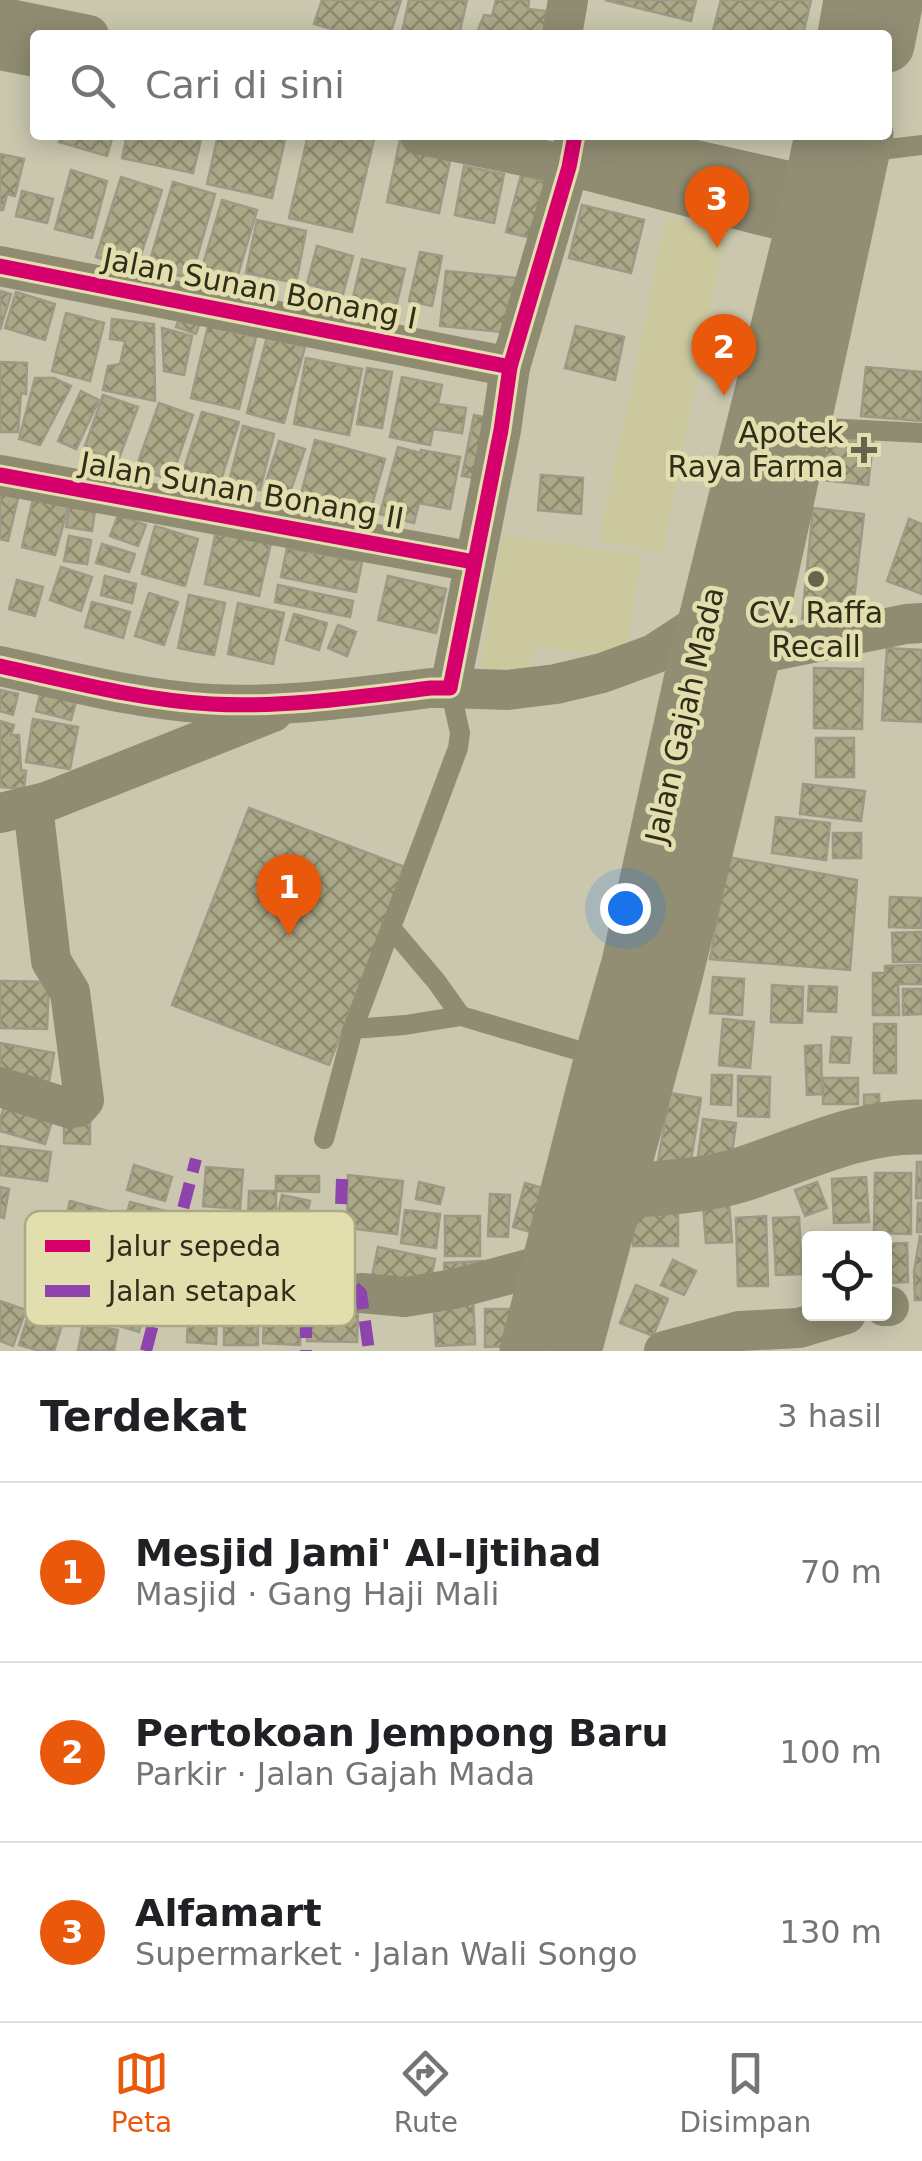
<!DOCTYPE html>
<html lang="id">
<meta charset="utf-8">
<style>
body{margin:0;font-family:"DejaVu Sans",sans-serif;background:#f6f6f6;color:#202124}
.controls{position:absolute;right:30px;bottom:30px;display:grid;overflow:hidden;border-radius:10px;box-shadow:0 5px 25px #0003}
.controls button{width:90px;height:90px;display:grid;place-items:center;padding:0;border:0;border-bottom:2px solid #e0e0e0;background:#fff;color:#202124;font:50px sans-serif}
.you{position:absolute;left:625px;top:908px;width:35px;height:35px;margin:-25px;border:8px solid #fff;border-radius:50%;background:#1a73e8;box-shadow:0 0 0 15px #1a73e833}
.badge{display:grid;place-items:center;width:65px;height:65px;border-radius:50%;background:#ea580c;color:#fff;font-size:32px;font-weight:700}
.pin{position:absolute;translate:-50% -82px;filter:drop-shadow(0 2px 5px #0008)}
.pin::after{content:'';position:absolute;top:52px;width:35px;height:30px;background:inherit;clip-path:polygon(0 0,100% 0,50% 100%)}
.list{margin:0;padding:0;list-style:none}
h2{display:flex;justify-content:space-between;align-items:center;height:130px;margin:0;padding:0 40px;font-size:42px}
h2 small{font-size:32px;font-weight:400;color:#757577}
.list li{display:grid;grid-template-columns:65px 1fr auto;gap:30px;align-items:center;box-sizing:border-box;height:180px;padding:0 40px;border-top:2px solid #e0e0e0}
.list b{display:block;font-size:38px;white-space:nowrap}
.list p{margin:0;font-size:32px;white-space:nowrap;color:#757577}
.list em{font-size:32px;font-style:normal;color:#757577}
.icon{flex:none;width:55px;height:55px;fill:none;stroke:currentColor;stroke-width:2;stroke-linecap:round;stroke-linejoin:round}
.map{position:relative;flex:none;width:922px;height:1351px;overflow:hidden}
.search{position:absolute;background:#fff;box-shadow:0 5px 25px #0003;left:30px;right:30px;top:30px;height:110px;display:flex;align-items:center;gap:25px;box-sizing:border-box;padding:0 35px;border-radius:10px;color:#757577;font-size:38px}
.sheet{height:670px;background:#fff}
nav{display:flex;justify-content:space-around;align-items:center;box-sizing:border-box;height:140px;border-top:2px solid #e0e0e0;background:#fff;font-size:28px;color:#757577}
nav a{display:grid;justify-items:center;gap:5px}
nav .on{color:#ea580c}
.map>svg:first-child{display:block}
</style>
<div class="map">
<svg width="922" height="1351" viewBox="0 0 922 1351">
<defs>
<pattern id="building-cross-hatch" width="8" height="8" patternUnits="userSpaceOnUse" patternTransform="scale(2.5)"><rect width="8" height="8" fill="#aba888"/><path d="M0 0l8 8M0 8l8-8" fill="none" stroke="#8c896e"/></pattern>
</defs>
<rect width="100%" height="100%" fill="#cac7ae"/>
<!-- built -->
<g fill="#ccc89e">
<polygon points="666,219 725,230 663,554 599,540"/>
<polygon points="502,535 641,556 625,660 534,646 527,684 480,677"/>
</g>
<!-- building -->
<g fill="url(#building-cross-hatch)" stroke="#9c9a86" stroke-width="2.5">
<polygon points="322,0 401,0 390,35 352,35 314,24"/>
<polygon points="409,0 467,0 459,35 414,35 402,32"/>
<polygon points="496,0 529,0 528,9 555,12 554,35 476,35 484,15 492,16"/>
<polygon points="605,0 696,0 691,21"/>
<polygon points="721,0 811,0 803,35 712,35"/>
<polygon points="61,135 113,135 107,156 59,142"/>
<polygon points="127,135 202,135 193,173 122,158"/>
<polygon points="218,135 264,135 285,139 272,198 207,184"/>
<polygon points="308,135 375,135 352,232 289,218"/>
<polygon points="401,135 454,142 439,213 387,202"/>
<polygon points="0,154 24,159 15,196 7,194 3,210 0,210"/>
<polygon points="464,166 504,174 494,223 455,215"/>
<polygon points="71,170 107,181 92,238 55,229"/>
<polygon points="521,175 547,182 532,238 506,232"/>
<polygon points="121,177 162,190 136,270 96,257"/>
<polygon points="173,182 215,194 191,279 148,267"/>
<polygon points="22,191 53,199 47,223 16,216"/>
<polygon points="222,200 257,210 235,285 200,275"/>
<polygon points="582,205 644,220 631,273 569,258"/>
<polygon points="257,220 306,231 296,283 246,273"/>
<polygon points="317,246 353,256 343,294 307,284"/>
<polygon points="420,252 442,256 432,306 409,301"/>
<polygon points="362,259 405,269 396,307 353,297"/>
<polygon points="446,271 518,278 513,333 440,326"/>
<polygon points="0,291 11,294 0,330"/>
<polygon points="16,292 55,304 45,340 5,328"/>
<polygon points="182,310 202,317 196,334 176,327"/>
<polygon points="66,313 104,323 90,381 52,371"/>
<polygon points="112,319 154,324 155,401 103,390 108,366 120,364 125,341 110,339"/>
<polygon points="208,326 256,337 239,409 191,398"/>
<polygon points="576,326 624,337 615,380 565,368"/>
<polygon points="162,328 192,336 184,375 164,371"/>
<polygon points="267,337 305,347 284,423 247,413"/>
<polygon points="306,358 362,369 349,435 294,424"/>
<polygon points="0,362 27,363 26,394 21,393 18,432 0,432"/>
<polygon points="866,367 922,372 922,421 861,416"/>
<polygon points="367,368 392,372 382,428 357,424"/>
<polygon points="402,377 442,385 438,404 466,408 462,433 433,429 430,445 390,437"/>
<polygon points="35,378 54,378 71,386 40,445 19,439"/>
<polygon points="81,391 99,400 76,449 58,441"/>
<polygon points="103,395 138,407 118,461 84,449"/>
<polygon points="159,403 193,415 171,480 136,468"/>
<polygon points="202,412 239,422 221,480 184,469"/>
<polygon points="474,415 498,420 486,480 462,476"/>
<polygon points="243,426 274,434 260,490 229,482"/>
<polygon points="827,431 874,436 868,485 821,480"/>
<polygon points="315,440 385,459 369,516 300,498"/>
<polygon points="279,441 305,449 290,492 265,485"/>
<polygon points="398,447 421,453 421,450 460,457 450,509 419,503 414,523 380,514"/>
<polygon points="541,475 583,478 581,514 538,510"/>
<polygon points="0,493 18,498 8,541 0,539"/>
<polygon points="33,499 68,507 55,555 22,547"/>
<polygon points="71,500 96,504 92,531 66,527"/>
<polygon points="813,508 864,514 851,625 802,619"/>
<polygon points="118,515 146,525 138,546 110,536"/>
<polygon points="909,519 922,524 922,594 887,581"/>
<polygon points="155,526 198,539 185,586 142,574"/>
<polygon points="216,531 271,543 259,596 205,584"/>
<polygon points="69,536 91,540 87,564 64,561"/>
<polygon points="102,544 135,554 129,572 96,563"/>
<polygon points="287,548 362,562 356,592 281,577"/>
<polygon points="61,567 92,577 81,611 50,600"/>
<polygon points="105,576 136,584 132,603 101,595"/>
<polygon points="388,576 446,589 436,633 378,620"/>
<polygon points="17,580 43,587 35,616 9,609"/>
<polygon points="278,585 353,601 350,617 275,602"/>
<polygon points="149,593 178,602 164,645 135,636"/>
<polygon points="189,595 225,603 214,655 178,648"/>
<polygon points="92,602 130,612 123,638 85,627"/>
<polygon points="238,603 284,613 273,664 228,654"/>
<polygon points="294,614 327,623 319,650 286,640"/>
<polygon points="338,625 356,632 347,656 328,648"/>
<polygon points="887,648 922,650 922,722 882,720"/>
<polygon points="814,668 863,669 862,729 814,728"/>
<polygon points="43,682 79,691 71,720 36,711"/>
<polygon points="0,690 18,694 13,715 0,711"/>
<polygon points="33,719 78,727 70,769 26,762"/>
<polygon points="0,721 14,725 11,735 19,735 21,770 26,771 24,789 0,787"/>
<rect x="816" y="738" width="38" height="39"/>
<polygon points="803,784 865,791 861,821 800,814"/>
<polygon points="249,808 405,867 329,1065 172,1005"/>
<polygon points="776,817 830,823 826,860 772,853"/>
<rect x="833" y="833" width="28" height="25"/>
<polygon points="728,857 857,880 850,970 710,959"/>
<polygon points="890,897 922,898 921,928 889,927"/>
<polygon points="922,932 922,962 893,962 892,933"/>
<polygon points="922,965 922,984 898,984 899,1015 873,1015 873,973 885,973 885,966"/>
<polygon points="713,977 744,979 742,1015 710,1013"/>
<polygon points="0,981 49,982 47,1029 0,1028"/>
<polygon points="772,985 803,987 802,1023 771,1022"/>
<polygon points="809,986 837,987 836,1012 808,1011"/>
<polygon points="903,989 922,989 922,1014 903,1015"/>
<polygon points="723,1019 754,1022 750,1068 719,1065"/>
<rect x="874" y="1024" width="22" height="49"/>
<polygon points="832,1037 851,1038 849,1063 830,1062"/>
<polygon points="0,1043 54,1053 49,1082 0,1072"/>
<polygon points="821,1045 822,1094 807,1095 805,1046"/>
<polygon points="712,1075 732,1075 731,1105 711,1104"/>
<polygon points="738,1076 770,1077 769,1117 738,1116"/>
<rect x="823" y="1078" width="35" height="26"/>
<polygon points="670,1093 701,1098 690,1166 658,1161"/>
<polygon points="879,1094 880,1126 864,1127 864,1095"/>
<polygon points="5,1103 53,1117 45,1144 0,1131 0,1120"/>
<polygon points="64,1116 90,1116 90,1144 64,1143"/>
<polygon points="703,1119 736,1123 729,1176 696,1172"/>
<polygon points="0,1146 51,1152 47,1181 0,1175"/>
<polygon points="917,1162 922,1162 922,1198 916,1198"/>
<polygon points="134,1165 172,1177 165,1201 127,1190"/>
<polygon points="206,1167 243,1170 240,1209 203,1206"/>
<polygon points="875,1173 911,1173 911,1234 874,1233"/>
<polygon points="348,1175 403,1181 397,1234 347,1228"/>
<polygon points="276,1176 319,1176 319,1192 276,1191"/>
<polygon points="866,1177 869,1222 834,1223 832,1179"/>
<polygon points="419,1182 444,1188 440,1204 416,1199"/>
<polygon points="817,1182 827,1208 805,1216 795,1190"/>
<polygon points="525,1183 557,1192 544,1236 513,1227"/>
<polygon points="0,1187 9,1189 4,1218 0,1217"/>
<polygon points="249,1191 276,1191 276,1222 248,1221"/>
<polygon points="490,1194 510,1195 508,1237 488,1236"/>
<polygon points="282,1195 310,1201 306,1220 278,1214"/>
<polygon points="70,1201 115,1213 107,1243 63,1231"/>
<polygon points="130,1202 165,1211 143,1294 108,1285"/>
<polygon points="729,1202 732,1242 706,1243 703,1205"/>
<polygon points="918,1203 922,1203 922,1232 917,1232"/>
<polygon points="405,1210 440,1214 436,1248 401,1243"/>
<rect x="633" y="1212" width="45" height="34"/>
<rect x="445" y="1216" width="35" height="40"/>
<polygon points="766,1216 768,1286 738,1286 736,1218"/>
<polygon points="799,1217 802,1274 776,1275 773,1218"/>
<polygon points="813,1232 862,1238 812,1238"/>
<polygon points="920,1236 922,1237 922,1300 915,1300 914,1271"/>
<polygon points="51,1242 84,1252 54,1351 40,1351 19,1345"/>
<polygon points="907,1243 908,1282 884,1283 884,1244"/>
<polygon points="378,1247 435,1259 429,1288 372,1276"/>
<polygon points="673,1260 696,1271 684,1295 661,1285"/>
<polygon points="484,1261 445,1282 444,1263"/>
<polygon points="636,1285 668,1299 653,1336 620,1323"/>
<polygon points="101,1292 146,1306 139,1332 93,1318"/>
<polygon points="473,1296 475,1344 436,1346 433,1297"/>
<polygon points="0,1301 26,1310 13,1346 0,1341"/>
<polygon points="485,1309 517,1309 518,1346 485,1347"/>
<polygon points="308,1310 358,1312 357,1342 307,1341"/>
<polygon points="188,1319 217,1320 216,1344 187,1342"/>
<polygon points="264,1319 301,1322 300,1345 263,1343"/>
<rect x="224" y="1321" width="34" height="24"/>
<polygon points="83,1324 118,1330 114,1351 78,1351"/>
</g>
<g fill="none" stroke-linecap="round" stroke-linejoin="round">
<!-- lane -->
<g stroke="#8f8c72" stroke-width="20">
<polyline points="865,152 922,145"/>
<polyline points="806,427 922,433"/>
<polyline points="391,928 436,981 461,1016"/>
<polyline points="353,1029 458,748 460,733 450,688"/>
<polyline points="324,1139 353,1029 405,1025 461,1016 600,1057"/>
</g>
<!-- street -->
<g stroke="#8f8c72" stroke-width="40">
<polyline points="0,17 89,35"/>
<polyline points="562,35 568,0"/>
<polyline points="0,50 35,57"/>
<polyline points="420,135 554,162 803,226"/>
<polyline points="585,135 811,186"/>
<polyline points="0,266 510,367"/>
<polyline points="0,475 474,562"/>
<polyline points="753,655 906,624 922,623"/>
<path d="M 0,666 C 69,681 139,700 211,704 C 285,708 358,697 431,688 L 450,688 L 501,430 L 510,367 L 569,167 L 575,135"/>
<polyline points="450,688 508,690 556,684 602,673 654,654 706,620"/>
<polyline points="0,813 46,802 273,712"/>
<polyline points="0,1087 68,1108 78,1107 84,1100 70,992 51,961 33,806"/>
<polyline points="361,1293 405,1297 454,1289 551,1263"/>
<polyline points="884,1306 889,1306"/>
<polyline points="664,1351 739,1331 799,1328 846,1314"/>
</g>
<!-- secondary -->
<g stroke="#918e74" stroke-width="55">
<polyline points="845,35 851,0"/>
<polyline points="887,45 896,0"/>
<path d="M 616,1192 C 657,1188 701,1187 740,1175 C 799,1156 859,1125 922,1127"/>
<polyline points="527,1351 602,1057 629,963 692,676 803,226 822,135"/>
<polyline points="574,1351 675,976 753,655 866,135"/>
</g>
<!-- quiet -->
<g stroke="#8e44ad" stroke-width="12" stroke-dasharray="25 12" stroke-linecap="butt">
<polyline points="342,1179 341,1207 344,1265 351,1284 361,1293 369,1351"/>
<polyline points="157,1311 306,1314 306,1351"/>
<polyline points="146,1351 196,1159"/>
</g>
<!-- cycleway casing -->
<g stroke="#e3deae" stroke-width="21">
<g id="cycleway">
<polyline points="0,266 510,367"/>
<polyline points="0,475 474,562"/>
<path d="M 0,666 C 69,681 139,700 211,704 C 285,708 358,697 431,688 L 450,688 L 501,430 L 510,367 L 569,167 L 575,135"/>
</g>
</g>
<!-- cycleway -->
<use href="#cycleway" stroke="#d6006c" stroke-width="15"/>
</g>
<!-- markers -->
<g fill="#66644e" stroke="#e3deae" stroke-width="4">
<path d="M859 435h10v10h10v10h-10v10h-10v-10h-10v-10h10z"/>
<circle cx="816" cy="579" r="10"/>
</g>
<g text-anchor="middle" stroke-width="9" stroke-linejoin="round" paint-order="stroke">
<!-- street labels -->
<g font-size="30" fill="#302e1b" stroke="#e3deae">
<text transform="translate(260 289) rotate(11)" y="10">Jalan Sunan Bonang I</text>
<text transform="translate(242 491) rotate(10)" y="10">Jalan Sunan Bonang II</text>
<text transform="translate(685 715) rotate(-77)" y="10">Jalan Gajah Mada</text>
</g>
<!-- poi labels -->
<g font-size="30" fill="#302e1b" stroke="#e3deae" text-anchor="end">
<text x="844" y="443">Apotek<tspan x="844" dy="34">Raya Farma</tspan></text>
<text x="816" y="623" text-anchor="middle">CV. Raffa<tspan x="816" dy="34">Recall</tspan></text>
</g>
</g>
<!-- legend -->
<rect x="25" y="1211" width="330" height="115" rx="15" fill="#e3deae" stroke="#ada982" stroke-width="2.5"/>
<rect x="45" y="1240" width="45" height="12" fill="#d6006c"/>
<rect x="45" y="1285" width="45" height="12" fill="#8e44ad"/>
<g font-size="28" fill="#302e1b">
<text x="108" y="1256">Jalur sepeda</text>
<text x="108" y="1301">Jalan setapak</text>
</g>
</svg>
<div class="controls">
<button><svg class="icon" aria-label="locate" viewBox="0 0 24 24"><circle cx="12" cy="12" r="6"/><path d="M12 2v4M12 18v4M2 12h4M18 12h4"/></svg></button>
</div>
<div class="you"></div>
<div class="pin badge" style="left:289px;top:936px">1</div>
<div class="pin badge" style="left:724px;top:396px">2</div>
<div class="pin badge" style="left:717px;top:248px">3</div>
<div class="search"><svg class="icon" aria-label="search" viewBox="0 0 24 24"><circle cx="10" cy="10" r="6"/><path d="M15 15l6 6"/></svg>Cari di sini</div>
</div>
<section class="sheet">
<h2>Terdekat<small>3 hasil</small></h2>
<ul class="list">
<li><span class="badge">1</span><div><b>Mesjid Jami' Al-Ijtihad</b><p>Masjid · Gang Haji Mali</p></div><em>70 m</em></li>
<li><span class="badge">2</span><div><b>Pertokoan Jempong Baru</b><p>Parkir · Jalan Gajah Mada</p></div><em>100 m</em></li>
<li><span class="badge">3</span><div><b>Alfamart</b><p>Supermarket · Jalan Wali Songo</p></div><em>130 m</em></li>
</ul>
</section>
<nav>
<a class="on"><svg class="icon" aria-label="map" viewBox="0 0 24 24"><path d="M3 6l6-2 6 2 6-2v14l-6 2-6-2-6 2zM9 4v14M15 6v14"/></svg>Peta</a>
<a><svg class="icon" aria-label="directions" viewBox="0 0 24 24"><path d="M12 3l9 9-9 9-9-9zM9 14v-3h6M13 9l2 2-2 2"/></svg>Rute</a>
<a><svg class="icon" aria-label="saved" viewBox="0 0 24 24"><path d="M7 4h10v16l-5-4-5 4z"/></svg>Disimpan</a>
</nav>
